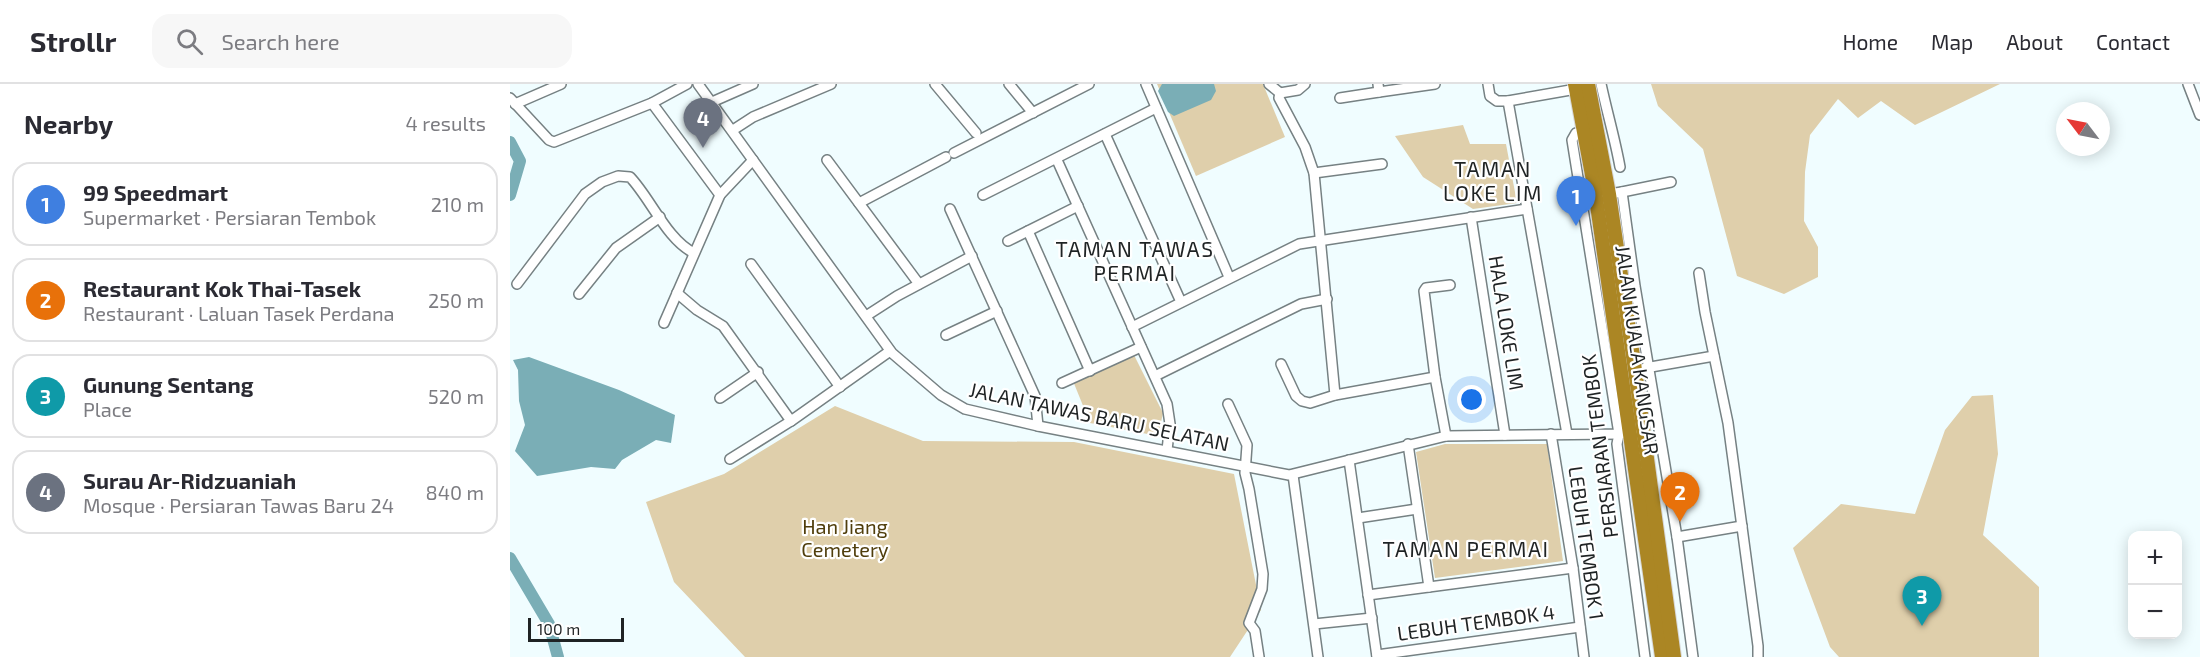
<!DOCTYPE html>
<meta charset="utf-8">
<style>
body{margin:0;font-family:"Exo 2",sans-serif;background:#f7f7f7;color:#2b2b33}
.controls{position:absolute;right:18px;bottom:18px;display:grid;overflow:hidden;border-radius:12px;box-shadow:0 3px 15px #0003}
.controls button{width:54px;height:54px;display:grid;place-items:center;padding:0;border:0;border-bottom:2px solid #e1e1e2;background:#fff;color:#2b2b33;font:30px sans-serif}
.compass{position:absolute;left:1546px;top:18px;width:54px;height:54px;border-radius:50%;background:#fff;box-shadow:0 3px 15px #0003;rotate:302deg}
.scale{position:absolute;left:18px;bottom:15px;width:96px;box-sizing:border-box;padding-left:6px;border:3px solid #1f2324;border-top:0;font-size:16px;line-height:21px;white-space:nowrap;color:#1f2324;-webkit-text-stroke:4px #fff;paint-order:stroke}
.you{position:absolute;left:962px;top:316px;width:21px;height:21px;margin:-15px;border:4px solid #fff;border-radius:50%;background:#1a73e8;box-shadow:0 0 0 9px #1a73e833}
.badge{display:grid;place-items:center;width:39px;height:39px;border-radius:50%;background:#db2777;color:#fff;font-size:20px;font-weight:700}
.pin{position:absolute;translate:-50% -50px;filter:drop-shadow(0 2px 3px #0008)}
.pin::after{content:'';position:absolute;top:32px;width:21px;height:18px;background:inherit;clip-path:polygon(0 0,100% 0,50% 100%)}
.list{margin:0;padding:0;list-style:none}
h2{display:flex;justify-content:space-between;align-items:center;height:78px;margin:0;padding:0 24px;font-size:26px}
h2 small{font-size:20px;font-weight:400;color:#7c7c81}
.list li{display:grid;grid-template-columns:39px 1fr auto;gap:18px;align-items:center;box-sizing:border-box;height:84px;margin:0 12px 12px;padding:0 12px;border:2px solid #e1e1e2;border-radius:18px}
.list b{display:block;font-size:22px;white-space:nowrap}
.list p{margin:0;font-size:20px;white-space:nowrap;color:#7c7c81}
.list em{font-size:20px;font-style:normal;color:#7c7c81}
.icon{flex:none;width:33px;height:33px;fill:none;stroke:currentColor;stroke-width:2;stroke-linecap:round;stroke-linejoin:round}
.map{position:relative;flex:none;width:1690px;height:573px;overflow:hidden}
header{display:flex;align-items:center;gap:36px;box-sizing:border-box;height:84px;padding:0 30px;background:#fff;border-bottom:2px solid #e1e1e2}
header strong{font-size:28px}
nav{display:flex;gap:33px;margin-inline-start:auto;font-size:21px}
.search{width:420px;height:54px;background:#f7f7f7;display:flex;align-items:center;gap:15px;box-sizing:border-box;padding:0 21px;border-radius:18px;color:#7c7c81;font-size:22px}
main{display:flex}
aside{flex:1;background:#fff}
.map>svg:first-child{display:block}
</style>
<header>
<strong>Strollr</strong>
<div class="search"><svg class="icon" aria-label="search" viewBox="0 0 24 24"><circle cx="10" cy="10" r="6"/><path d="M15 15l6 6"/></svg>Search here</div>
<nav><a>Home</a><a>Map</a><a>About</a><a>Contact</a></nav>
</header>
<main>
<aside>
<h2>Nearby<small>4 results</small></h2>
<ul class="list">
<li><span class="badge" style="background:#3f7fe0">1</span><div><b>99 Speedmart</b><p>Supermarket · Persiaran Tembok</p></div><em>210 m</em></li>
<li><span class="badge" style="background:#e8710a">2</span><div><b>Restaurant Kok Thai-Tasek</b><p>Restaurant · Laluan Tasek Perdana</p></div><em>250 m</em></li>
<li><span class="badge" style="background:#0f9aa8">3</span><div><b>Gunung Sentang</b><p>Place</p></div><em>520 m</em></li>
<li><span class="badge" style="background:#6b7280">4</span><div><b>Surau Ar-Ridzuaniah</b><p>Mosque · Persiaran Tawas Baru 24</p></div><em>840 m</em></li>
</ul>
</aside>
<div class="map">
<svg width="1690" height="573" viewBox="0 0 1690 573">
<rect width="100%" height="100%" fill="#f0fdff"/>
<!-- green -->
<g fill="#dfcfab">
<polygon points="647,0 753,0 775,53 686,92"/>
<polygon points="1141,0 1490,0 1405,41 1371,17 1348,34 1328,15 1300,51 1295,88 1294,137 1308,163 1308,193 1274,210 1227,192 1193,65 1148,22"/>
<polygon points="953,41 960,60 996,60 1007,119 963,125 913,93 885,52"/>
<polygon points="624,271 653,329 648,352 580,339 563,297"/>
<polygon points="1483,311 1488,370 1473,451 1529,503 1529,573 1329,573 1320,563 1283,464 1331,420 1405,430 1435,346 1462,312"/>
<polygon points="325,322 413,357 564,358 724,390 751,526 720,573 235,573 164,498 136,418 214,390"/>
<polygon points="935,360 1037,360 1053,477 925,494 906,368"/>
</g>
<!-- water -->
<g fill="#7aaeb6">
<polygon points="652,0 704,0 706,7 701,16 664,32 658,28 648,7"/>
<polygon points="19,273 109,306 165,331 161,359 146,356 112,376 105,385 81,383 27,392 5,367 15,341 9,317 8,286 3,276"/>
</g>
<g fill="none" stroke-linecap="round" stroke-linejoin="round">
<!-- river -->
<g stroke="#7aaeb6" stroke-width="12">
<polyline points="0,58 10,77 0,111"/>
<polyline points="0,474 39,540 48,573"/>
</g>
<!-- minor casing -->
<g stroke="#768183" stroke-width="12">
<g id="minor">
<polyline points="188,0 382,269 431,311 455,325 528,342 779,391 936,352 1109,350 1124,347"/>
<polyline points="425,0 466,49"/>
<polyline points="499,0 523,29"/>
<polyline points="636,0 719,193"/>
<polyline points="759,0 770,9"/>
<polyline points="868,0 869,8 925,0"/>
<polyline points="978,0 980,12 987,17 998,17 1066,5"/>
<path d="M 1091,0 C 1097,28 1105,55 1110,83"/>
<polyline points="1678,0 1690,31"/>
<polyline points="770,9 769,14 795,63 804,89 825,311"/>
<polyline points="770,9 788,6 795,0"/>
<polyline points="0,14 39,56 44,58 142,19 177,0"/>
<polyline points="830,14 869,8"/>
<polyline points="998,17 1057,350"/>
<polyline points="202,18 243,0"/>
<polyline points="142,19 210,111"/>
<polyline points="5,20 51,0"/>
<polyline points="223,46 243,33 321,0"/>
<polyline points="1074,48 1066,49 1062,56 1109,350 1107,360 1135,573"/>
<polyline points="595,50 671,218"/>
<polyline points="444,69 579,0"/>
<polyline points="317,76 409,200"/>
<polyline points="547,76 657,320 660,340 657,366"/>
<polyline points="804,89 872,80"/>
<polyline points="1112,108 1161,98"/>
<polyline points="1099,110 1112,108 1125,202 1167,453 1183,573"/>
<polyline points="473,111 646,24"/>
<polyline points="349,119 436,73"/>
<polyline points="440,125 525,312 528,342"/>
<polyline points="961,133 995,351"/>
<polyline points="518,147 580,287"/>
<polyline points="498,157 568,122"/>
<polyline points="241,180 330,303"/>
<polyline points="1189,189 1195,228 1218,339 1248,562 1248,573"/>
<path d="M 7,200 L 75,110 L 92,98 L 108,92 L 120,93 C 141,115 157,156 184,169"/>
<polyline points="167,209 187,226 213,242 281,337"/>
<polyline points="69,210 106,164 150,133"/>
<polyline points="356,232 387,212 462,172"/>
<polyline points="154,239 210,111 243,76"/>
<polyline points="622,243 789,160 1017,125"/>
<polyline points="436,251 487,227"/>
<polyline points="771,280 786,312 792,317 800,319 825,311 925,293"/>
<polyline points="1135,284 1204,272"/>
<polyline points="645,292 791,220 817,215"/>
<polyline points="552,299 631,263"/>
<polyline points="210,314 248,288"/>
<polyline points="718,320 737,361 735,389 739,405 753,490 752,505 739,539 745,547 749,573"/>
<polyline points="1041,350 1063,484 1074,573"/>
<polyline points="936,352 925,293 914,207 916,204 940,201"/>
<polyline points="898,360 919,503"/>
<polyline points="220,375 281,337 380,267"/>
<polyline points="839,376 867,573"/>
<polyline points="783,391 808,573"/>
<polyline points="848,434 907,425"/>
<polyline points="1167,453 1232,442"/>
<polyline points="858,511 1063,484"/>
<polyline points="804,540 862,534"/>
<polyline points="867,571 1070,543"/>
</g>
</g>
<!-- highway casing -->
<g stroke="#d7d7d8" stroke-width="16">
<g id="highway">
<polyline points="1065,0 1085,107 1152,573"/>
<polyline points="1078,0 1099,110 1125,286 1164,573"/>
</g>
</g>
<!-- minor -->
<use href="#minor" stroke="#fff" stroke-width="9"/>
<!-- highway -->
<use href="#highway" stroke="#ab8624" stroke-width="14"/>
</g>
<g text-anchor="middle" stroke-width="4.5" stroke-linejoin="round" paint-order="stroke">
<!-- street labels -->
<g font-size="20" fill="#1f2324" stroke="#fff">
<text transform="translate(996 239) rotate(81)" y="7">HALA LOKE LIM</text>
<text transform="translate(1127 266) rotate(82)" y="7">JALAN KUALA KANGSAR</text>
<text transform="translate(589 333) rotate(12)" y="7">JALAN TAWAS BARU SELATAN</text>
<text transform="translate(1090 362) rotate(-97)" y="7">PERSIARAN TEMBOK</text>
<text transform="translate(1076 459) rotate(82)" y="7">LEBUH TEMBOK 1</text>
<text transform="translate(966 539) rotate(-8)" y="7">LEBUH TEMBOK 4</text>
</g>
<!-- park labels -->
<g font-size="20" fill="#503e0c" stroke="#fff">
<text x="335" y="450">Han Jiang<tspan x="335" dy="23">Cemetery</tspan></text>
</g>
<!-- neighbourhood labels -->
<g font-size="21" letter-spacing="1.5" fill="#1f2324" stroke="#fff">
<text x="983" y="93">TAMAN<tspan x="983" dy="24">LOKE LIM</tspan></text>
<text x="625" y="173">TAMAN TAWAS<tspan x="625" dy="24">PERMAI</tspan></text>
<text x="956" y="473">TAMAN PERMAI</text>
</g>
</g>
</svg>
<div class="controls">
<button>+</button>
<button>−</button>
</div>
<svg class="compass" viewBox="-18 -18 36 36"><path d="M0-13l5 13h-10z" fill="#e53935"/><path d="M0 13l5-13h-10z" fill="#7c7c81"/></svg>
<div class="scale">100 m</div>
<div class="you"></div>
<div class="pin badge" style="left:1066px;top:142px;background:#3f7fe0">1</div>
<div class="pin badge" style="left:1170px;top:438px;background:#e8710a">2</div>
<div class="pin badge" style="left:1412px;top:542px;background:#0f9aa8">3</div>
<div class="pin badge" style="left:193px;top:64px;background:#6b7280">4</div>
</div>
</main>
